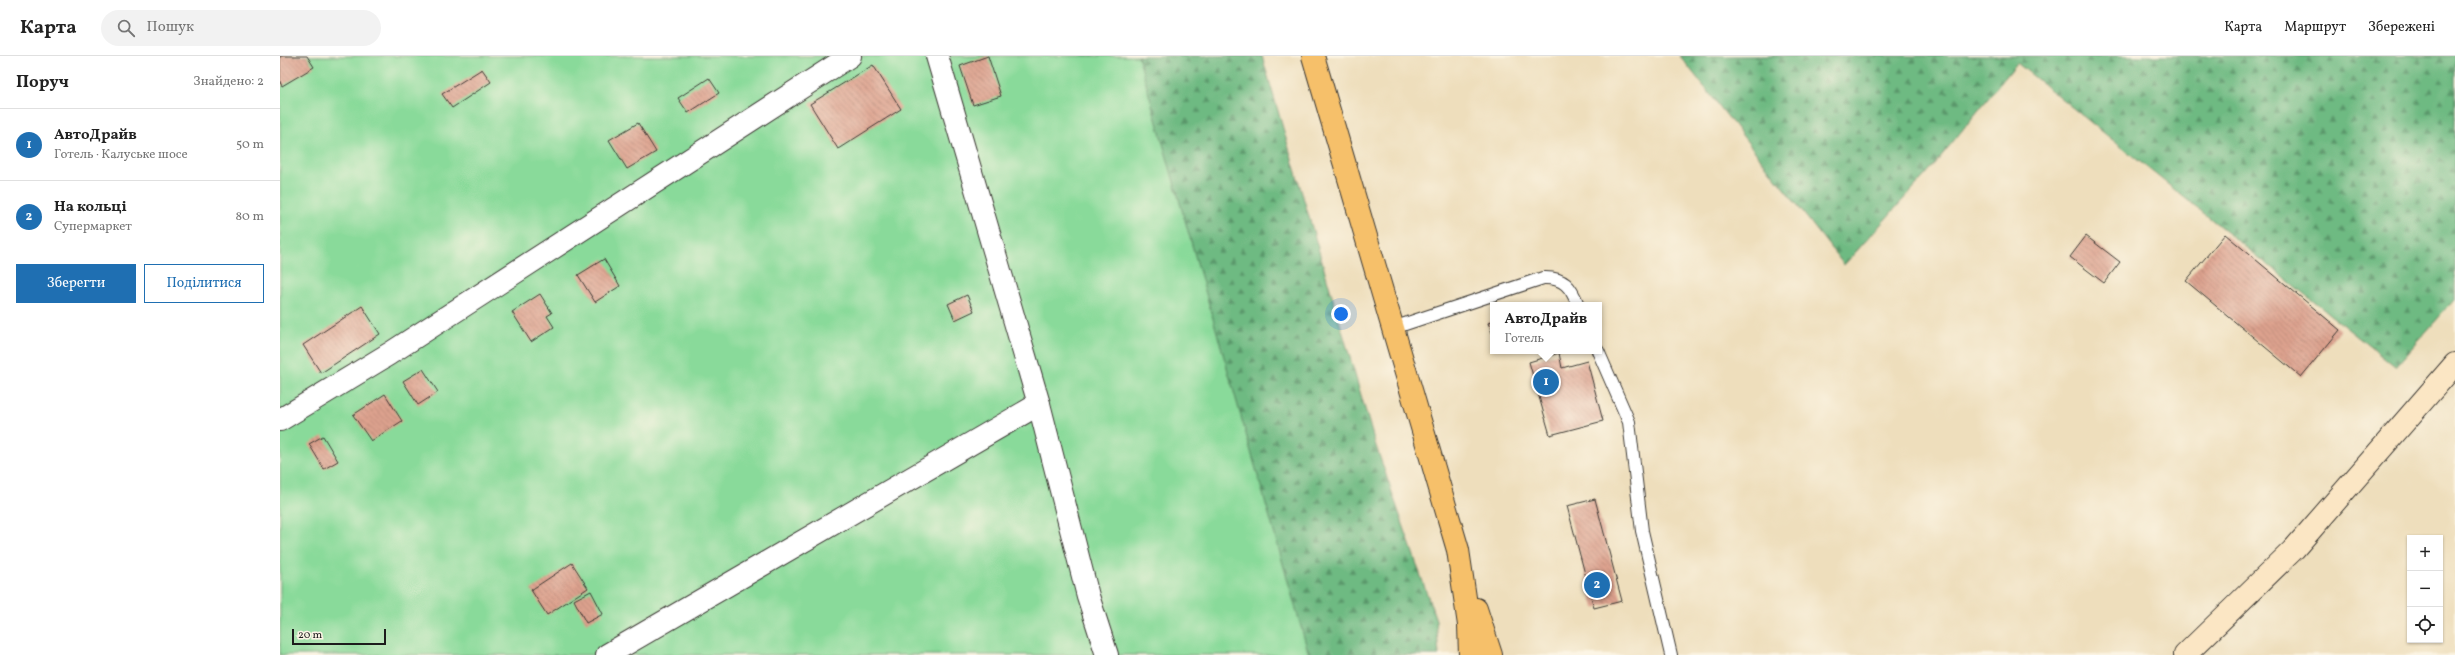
<!DOCTYPE html>
<html lang="uk">
<meta charset="utf-8">
<style>
body{margin:0;font-family:Vollkorn,serif;background:#f2f2f2;color:#222}
.controls{position:absolute;right:12px;bottom:12px;display:grid;overflow:hidden;border-radius:0px;box-shadow:0 1px 3px #0004}
.controls button{width:36px;height:36px;display:grid;place-items:center;padding:0;border:0;border-bottom:1px solid #e0e0e0;background:#fff;color:#222;font:20px sans-serif}
.scale{position:absolute;left:12px;bottom:10px;width:94px;box-sizing:border-box;padding-left:4px;border:2px solid #1c1c1c;border-top:0;font-size:11px;line-height:14px;white-space:nowrap;color:#1c1c1c;-webkit-text-stroke:3px #fcf5e5;paint-order:stroke}
.you{position:absolute;left:1061px;top:258px;width:14px;height:14px;margin:-10px;border:3px solid #fff;border-radius:50%;background:#1a73e8;box-shadow:0 0 0 6px #1a73e833}
.badge{display:grid;place-items:center;width:26px;height:26px;border-radius:50%;background:#1f6fb2;color:#fff;font-size:13px;font-weight:700}
.pin{position:absolute;translate:-50% -50%;border:2px solid #fff;box-shadow:0 1px 4px #0006}
.popup{position:absolute;left:1210px;top:246px;width:112px;height:52px;box-sizing:border-box;display:grid;place-content:center;border-radius:0px;background:#fff;filter:drop-shadow(0 1px 3px #0005);font-size:13px;white-space:nowrap;color:#767676}
.popup b{font-size:15px;color:#222}
.popup::after{content:'';position:absolute;left:50%;top:100%;margin-left:-8px;border:8px solid transparent;border-top-color:#fff}
.list{margin:0;padding:0;list-style:none}
h2{display:flex;justify-content:space-between;align-items:center;height:52px;margin:0;padding:0 16px;font-size:17px}
h2 small{font-size:13px;font-weight:400;color:#767676}
.list li{display:grid;grid-template-columns:26px 1fr auto;gap:12px;align-items:center;box-sizing:border-box;height:72px;padding:0 16px;border-top:1px solid #e0e0e0}
.list b{display:block;font-size:15px;white-space:nowrap}
.list p{margin:0;font-size:13px;white-space:nowrap;color:#767676}
.list em{font-size:13px;font-style:normal;color:#767676}
.actions{display:flex;gap:8px;padding:12px 16px}
.actions a{flex:1;padding:9px 0;border:1px solid #1f6fb2;border-radius:0px;text-align:center;font-size:14px;color:#1f6fb2}
.actions .main{background:#1f6fb2;color:#fff}
.icon{flex:none;width:22px;height:22px;fill:none;stroke:currentColor;stroke-width:2;stroke-linecap:round;stroke-linejoin:round}
.map{position:relative;flex:none;width:2175px;height:599px;overflow:hidden}
header{display:flex;align-items:center;gap:24px;box-sizing:border-box;height:56px;padding:0 20px;background:#fff;border-bottom:1px solid #e0e0e0}
header strong{font-size:19px}
nav{display:flex;gap:22px;margin-inline-start:auto;font-size:14px}
.search{width:280px;height:36px;background:#f2f2f2;display:flex;align-items:center;gap:10px;box-sizing:border-box;padding:0 14px;border-radius:22px;color:#767676;font-size:15px}
main{display:flex}
aside{flex:1;background:#fff}
.map>svg:first-child{display:block}
</style>
<header>
<strong>Карта</strong>
<div class="search"><svg class="icon" aria-label="search" viewBox="0 0 24 24"><circle cx="10" cy="10" r="6"/><path d="M15 15l6 6"/></svg>Пошук</div>
<nav><a>Карта</a><a>Маршрут</a><a>Збережені</a></nav>
</header>
<main>
<aside>
<h2>Поруч<small>Знайдено: 2</small></h2>
<ul class="list">
<li><span class="badge">1</span><div><b>АвтоДрайв</b><p>Готель · Калуське шосе</p></div><em>50 m</em></li>
<li><span class="badge">2</span><div><b>На кольці</b><p>Супермаркет</p></div><em>80 m</em></li>
</ul>
<div class="actions"><a class="main">Зберегти</a><a>Поділитися</a></div>
</aside>
<div class="map">
<svg width="2175" height="599" viewBox="0 0 2175 599">
<defs>
<pattern id="forest-firs" width="22" height="20" patternUnits="userSpaceOnUse"><rect width="22" height="20" fill="#6eba82"/><path d="M5 1l3.5 6h-7zM16 11l3.5 6h-7z" fill="#5a966a"/></pattern>
<pattern id="building-back-hatch" width="6" height="6" patternUnits="userSpaceOnUse"><rect width="6" height="6" fill="#dda28e"/><path d="M-1 5l2 2M0 0l6 6M5-1l2 2" fill="none" stroke="#b28373"/></pattern>
</defs>
<rect width="100%" height="100%" fill="#fcf5e5"/>
<filter id="ink" filterUnits="userSpaceOnUse"><feTurbulence type="fractalNoise" baseFrequency=".025" numOctaves="2"/><feDisplacementMap in="SourceGraphic" scale="8" xChannelSelector="R" yChannelSelector="G"/><feConvolveMatrix kernelMatrix="1 2 1 2 8 2 1 2 1" color-interpolation-filters="sRGB"/></filter>
<filter id="wash" filterUnits="userSpaceOnUse"><feTurbulence type="fractalNoise" baseFrequency=".012" numOctaves="4" result="noise"/><feDisplacementMap in="SourceGraphic" scale="16" xChannelSelector="R" yChannelSelector="G"/><feGaussianBlur stdDeviation="0.9" result="paint"/><feColorMatrix in="noise" values="0 0 0 0 0 0 0 0 0 0 0 0 0 0 0 0 0 1.4 0 .05"/><feComposite in="paint" operator="in"/></filter>
<g filter="url(#wash)">
<rect width="100%" height="100%" fill="#eedebc"/>
<!-- forest -->
<g fill="url(#forest-firs)" stroke="#456b4f">
<polygon points="858,0 982,0 1095,387 1156,564 1159,599 1029,599"/>
<polygon points="1400,0 2175,0 2175,243 2115,311 1737,7 1649,115 1564,209"/>
</g>
<!-- green -->
<polygon fill="#89da9a" stroke="#527b5b" points="0,0 858,0 1029,599 0,599"/>
<g id="blocks">
<!-- building -->
<g fill="url(#building-back-hatch)">
<polygon points="0,0 27,0 34,11 2,30 0,26"/>
<polygon points="708,0 721,40 693,49 680,10"/>
<polygon points="593,9 621,53 558,93 530,48"/>
<polygon points="202,13 211,26 172,52 162,38"/>
<polygon points="429,22 439,37 408,57 398,42"/>
<polygon points="358,67 376,96 347,113 329,84"/>
<polygon points="1945,178 2060,274 2021,321 1906,225"/>
<polygon points="1806,180 1840,206 1824,227 1790,201"/>
<polygon points="324,203 340,230 315,246 298,219"/>
<polygon points="260,238 272,257 267,260 274,271 251,286 232,256"/>
<polygon points="687,239 694,255 675,264 668,248"/>
<polygon points="82,250 100,278 41,317 23,289"/>
<polygon points="1213,265 1213,279 1208,267"/>
<polygon points="1279,297 1282,312 1307,305 1323,365 1270,379 1249,306"/>
<polygon points="143,313 158,336 138,349 123,325"/>
<polygon points="105,338 122,365 91,385 73,359"/>
<polygon points="43,380 58,405 44,413 29,388"/>
<polygon points="1315,443 1342,545 1314,552 1287,450"/>
<polygon points="292,507 308,532 267,559 251,534"/>
<polygon points="311,535 323,558 306,567 294,544"/>
</g>
</g>
</g>
<g filter="url(#ink)">
<use href="#blocks" fill-opacity="0" stroke="#3c3934" stroke-width="1"/>
<g fill="none" stroke-linecap="round" stroke-linejoin="round">
<!-- lane casing -->
<g stroke="#3c3934" stroke-width="14">
<g id="lane">
<path d="M 1113,272 L 1263,222 C 1284,221 1291,231 1298,249"/>
<polyline points="1318,295 1349,366 1362,475 1391,599"/>
</g>
</g>
<!-- street casing -->
<g stroke="#3c3934" stroke-width="24">
<g id="street">
<polyline points="657,0 759,348 808,540 827,599"/>
<polyline points="0,364 109,298 570,0"/>
<polyline points="327,599 759,348"/>
</g>
</g>
<!-- secondary casing -->
<g stroke="#3c3934" stroke-width="24">
<polyline id="secondary" points="1905,599 2014,493 2175,308"/>
</g>
<!-- primary casing -->
<g stroke="#3c3934" stroke-width="24">
<g id="primary">
<polyline points="1033,0 1178,494 1189,569 1190,599"/>
<polyline points="1196,553 1211,599"/>
</g>
</g>
<!-- lane -->
<use href="#lane" stroke="#fff" stroke-width="12"/>
<!-- street -->
<use href="#street" stroke="#fff" stroke-width="22"/>
<!-- secondary -->
<use href="#secondary" stroke="#fbe6c4" stroke-width="22"/>
<!-- primary -->
<use href="#primary" stroke="#f6c06b" stroke-width="22"/>
</g>
</g>
</svg>
<div class="controls">
<button>+</button>
<button>−</button>
<button><svg class="icon" aria-label="locate" viewBox="0 0 24 24"><circle cx="12" cy="12" r="6"/><path d="M12 2v4M12 18v4M2 12h4M18 12h4"/></svg></button>
</div>
<div class="scale">20 m</div>
<div class="you"></div>
<div class="pin badge" style="left:1266px;top:326px">1</div>
<div class="popup"><b>АвтоДрайв</b>Готель</div>
<div class="pin badge" style="left:1317px;top:529px">2</div>
</div>
</main>
